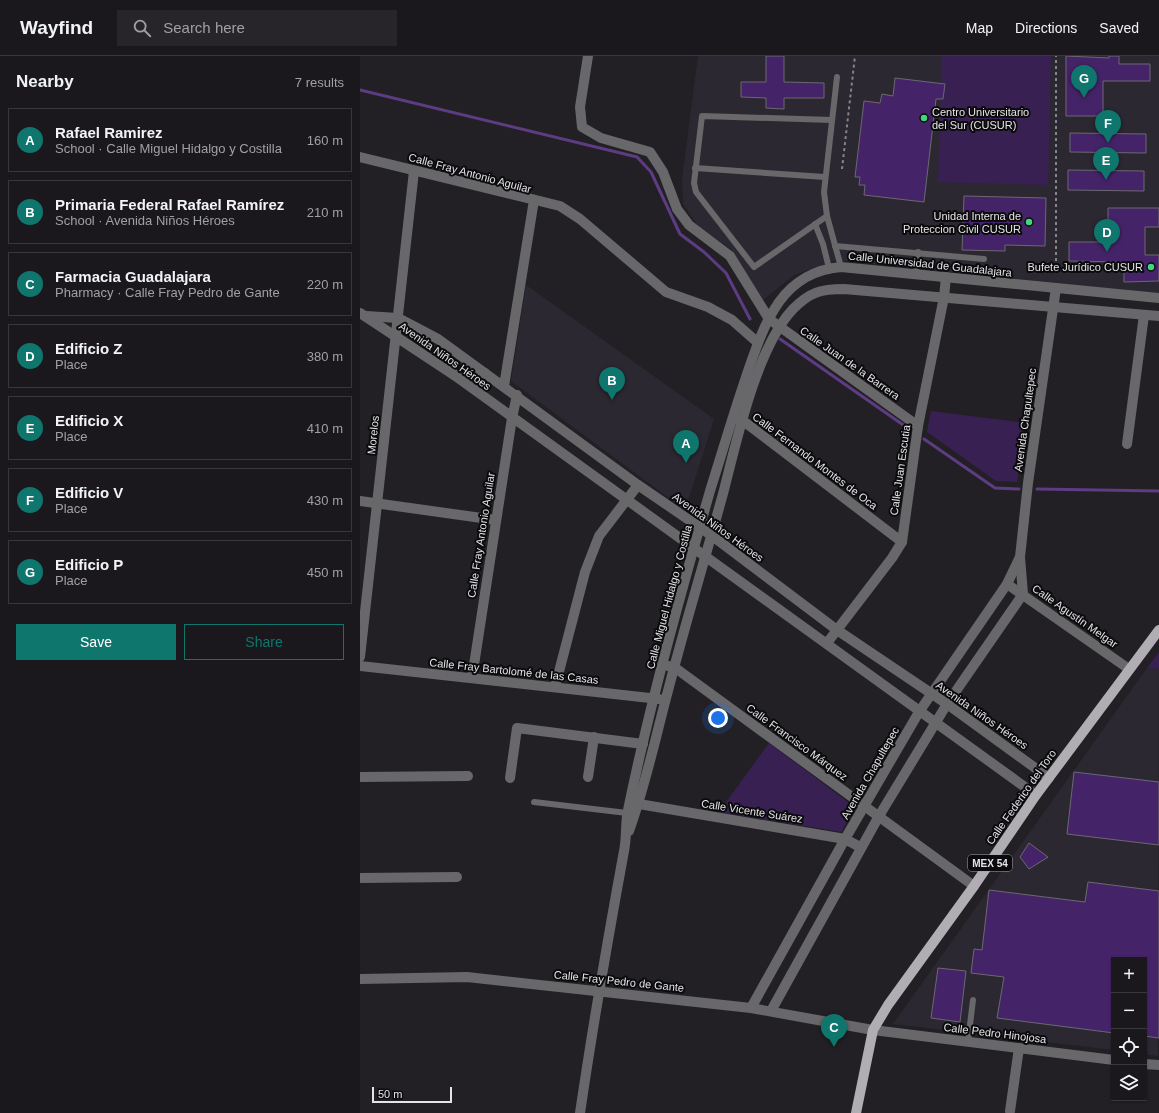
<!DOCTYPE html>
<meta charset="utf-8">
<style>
body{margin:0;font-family:Helvetica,sans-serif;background:#272529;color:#f1f3f6}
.controls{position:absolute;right:12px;bottom:12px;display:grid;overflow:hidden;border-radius:0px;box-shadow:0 1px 3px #0004}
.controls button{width:36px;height:36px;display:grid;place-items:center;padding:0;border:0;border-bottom:1px solid #38373b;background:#1a181c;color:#f1f3f6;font:20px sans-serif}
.scale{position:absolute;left:12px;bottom:10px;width:80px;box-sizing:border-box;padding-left:4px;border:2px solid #e4e3e6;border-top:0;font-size:11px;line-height:14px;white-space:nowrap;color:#e4e3e6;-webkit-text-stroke:3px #0b0a0c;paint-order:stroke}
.you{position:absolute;left:358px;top:662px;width:14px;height:14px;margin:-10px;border:3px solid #fff;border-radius:50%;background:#1a73e8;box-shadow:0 0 0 6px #1a73e833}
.badge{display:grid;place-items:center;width:26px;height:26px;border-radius:50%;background:#0f766e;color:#fff;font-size:13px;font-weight:700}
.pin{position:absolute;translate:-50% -33px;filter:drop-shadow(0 1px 2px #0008)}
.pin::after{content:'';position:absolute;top:21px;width:14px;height:12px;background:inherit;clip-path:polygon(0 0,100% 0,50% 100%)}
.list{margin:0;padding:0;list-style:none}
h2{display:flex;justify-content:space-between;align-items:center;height:52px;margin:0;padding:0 16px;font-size:17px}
h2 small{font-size:13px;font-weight:400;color:#9fa0a3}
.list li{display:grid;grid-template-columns:26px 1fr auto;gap:12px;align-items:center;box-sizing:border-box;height:64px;margin:0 8px 8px;padding:0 8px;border:1px solid #38373b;border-radius:0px}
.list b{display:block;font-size:15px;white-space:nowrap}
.list p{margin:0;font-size:13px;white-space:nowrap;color:#9fa0a3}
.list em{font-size:13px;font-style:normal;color:#9fa0a3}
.actions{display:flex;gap:8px;padding:12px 16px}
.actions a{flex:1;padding:9px 0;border:1px solid #0f766e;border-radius:0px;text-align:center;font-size:14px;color:#0f766e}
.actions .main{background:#0f766e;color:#fff}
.icon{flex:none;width:22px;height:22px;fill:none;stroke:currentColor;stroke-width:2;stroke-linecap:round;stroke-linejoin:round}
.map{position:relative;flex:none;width:799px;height:1057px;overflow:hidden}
header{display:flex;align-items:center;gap:24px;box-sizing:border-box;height:56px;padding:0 20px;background:#1a181c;border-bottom:1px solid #38373b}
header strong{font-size:19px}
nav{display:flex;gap:22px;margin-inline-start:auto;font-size:14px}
.search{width:280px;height:36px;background:#272529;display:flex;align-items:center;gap:10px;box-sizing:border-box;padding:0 14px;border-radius:0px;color:#9fa0a3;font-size:15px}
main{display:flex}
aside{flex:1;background:#1a181c}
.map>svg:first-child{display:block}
</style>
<header>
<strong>Wayfind</strong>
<div class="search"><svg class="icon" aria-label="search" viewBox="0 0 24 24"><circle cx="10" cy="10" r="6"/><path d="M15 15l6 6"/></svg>Search here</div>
<nav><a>Map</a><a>Directions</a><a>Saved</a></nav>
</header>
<main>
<aside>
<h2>Nearby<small>7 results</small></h2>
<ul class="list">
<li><span class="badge">A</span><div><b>Rafael Ramirez</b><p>School · Calle Miguel Hidalgo y Costilla</p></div><em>160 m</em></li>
<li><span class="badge">B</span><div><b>Primaria Federal Rafael Ramírez</b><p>School · Avenida Niños Héroes</p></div><em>210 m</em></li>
<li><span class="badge">C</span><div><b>Farmacia Guadalajara</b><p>Pharmacy · Calle Fray Pedro de Gante</p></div><em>220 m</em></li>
<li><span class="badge">D</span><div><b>Edificio Z</b><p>Place</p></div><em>380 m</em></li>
<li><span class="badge">E</span><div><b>Edificio X</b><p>Place</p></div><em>410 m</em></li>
<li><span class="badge">F</span><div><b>Edificio V</b><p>Place</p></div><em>430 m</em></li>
<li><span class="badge">G</span><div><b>Edificio P</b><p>Place</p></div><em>450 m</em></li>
</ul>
<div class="actions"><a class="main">Save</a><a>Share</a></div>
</aside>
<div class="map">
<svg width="799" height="1057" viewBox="0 0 799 1057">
<rect width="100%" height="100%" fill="#222025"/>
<!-- built -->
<g fill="#2c2832">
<polygon points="338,0 799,0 799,238 478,204 434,219 402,245 371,193 338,170 323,148 322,124"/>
<polygon points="166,229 354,363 325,454 151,325"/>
<polygon points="787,612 799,613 798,1000 784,998 784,904 754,904 754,994 533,968"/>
</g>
<!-- green -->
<g fill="#382053">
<polygon points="582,0 691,0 688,129 578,126"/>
<polygon points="571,355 665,367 657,426 636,425 567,376"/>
<polygon points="799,596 799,613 787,612"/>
<polygon points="409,687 493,750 482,776 359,756"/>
</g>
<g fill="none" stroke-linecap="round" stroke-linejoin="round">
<!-- stream -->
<g stroke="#5d3c84" stroke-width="3">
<polyline points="0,34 277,101 291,116 320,178 344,196 366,217 390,263"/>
<polyline points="420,283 549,373"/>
<polyline points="564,383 635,432 659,433"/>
<polyline points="677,433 799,435"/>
</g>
</g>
<!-- building -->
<g fill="#452369" stroke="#6b696f">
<polygon points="406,0 424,0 424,26 464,27 464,42 424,42 424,53 406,52 406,42 381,41 381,26 406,26"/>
<polygon points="706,0 749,2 749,0 759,0 759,8 790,8 790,25 743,25 743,60 706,60"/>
<polygon points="535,22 585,28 583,43 576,43 564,146 504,139 505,129 499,129 500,121 495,121 504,45 520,47 522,38 533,40"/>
<polygon points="710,77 786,78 786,97 710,96"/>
<polygon points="708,114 784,115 784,135 708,134"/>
<polygon points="604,140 686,142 685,190 645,189 645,195 602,194"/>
<polygon points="748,152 799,152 799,171 785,171 785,199 799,199 799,225 764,226 764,206 709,205 709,186 748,186"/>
<polygon points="714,716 799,726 799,789 707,778"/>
<polygon points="669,787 688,801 669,813 660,801"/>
<polygon points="728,826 799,835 799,982 784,980 784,904 754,904 754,977 637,962 644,921 611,917 614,893 622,894 629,834 725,846"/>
<polygon points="578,912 606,915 600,966 571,962"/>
</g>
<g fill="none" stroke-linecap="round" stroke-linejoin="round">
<!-- path -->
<g stroke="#858488" stroke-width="2" stroke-dasharray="3 3" stroke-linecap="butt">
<polyline points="482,113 495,0"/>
<polyline points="696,205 696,0"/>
</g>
<!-- lane -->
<g stroke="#68676a" stroke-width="6">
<polyline points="477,21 464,136 467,160 481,211"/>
<polyline points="335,112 465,121"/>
<polyline points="467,160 394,211 336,136 334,127 342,60 472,64"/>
<polyline points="455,168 463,188 469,212"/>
<polyline points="475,190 624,203"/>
<polyline points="556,218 558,196"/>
<polyline points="174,746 267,757"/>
<polyline points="608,985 613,944"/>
</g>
<!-- street -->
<g stroke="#68676a" stroke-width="10">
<polyline points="228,0 220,51 222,71 241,82 290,96 303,116 317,153 329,169 370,200 409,263 558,370"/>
<polyline points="0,101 200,150 220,163 306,236 348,251 372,264 397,286"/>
<polyline points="0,257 94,319 676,739"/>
<polyline points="6,260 38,262 78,283 278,429 351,479 477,574 587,648 689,722"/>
<polyline points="94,319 125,317"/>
<polyline points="144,330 174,144"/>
<polyline points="377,362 382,364 542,486"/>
<polyline points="767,388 784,259"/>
<polyline points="0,445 136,464"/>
<polyline points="647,528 769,613"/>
<polyline points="467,587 532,502 542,486 558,370 584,241 586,221"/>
<polyline points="0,601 54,115"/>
<polyline points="0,610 299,643"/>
<polyline points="308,610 314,611 614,830"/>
<polyline points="112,622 152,362 157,339"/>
<polyline points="195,631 225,516 239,480 278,429"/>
<polyline points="0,721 108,720"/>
<polyline points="228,721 234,681"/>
<polyline points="150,722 157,672 283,688"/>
<polyline points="274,752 279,748 485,783 500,791"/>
<path d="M 269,775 C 286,728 296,679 309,631 C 326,565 346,500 364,434 C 377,383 397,291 433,253 C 450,236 461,233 484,233 L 799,260"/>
<polyline points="0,822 97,821"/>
<polyline points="0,923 107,921 391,952 513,974 754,1004"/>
<polyline points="391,952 485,783 559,656 647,528 660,501"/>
<polyline points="411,955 519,760 587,648 663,538 660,501 668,427 696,232"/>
<polyline points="784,1008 799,1009"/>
<polyline points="650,1055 659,992"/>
<path d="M 220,1057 C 233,969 248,882 264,795 C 267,781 265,767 268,754 C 290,647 320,540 350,435 C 362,397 373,359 386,321 C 395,295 403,269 419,246 C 434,225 456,213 481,211 L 799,242"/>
</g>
<!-- primary -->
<polyline stroke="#b0adb3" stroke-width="10" points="496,1057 513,974 528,949 614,830 676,739 799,574"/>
</g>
<!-- markers -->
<g fill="#3ed77d" stroke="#0b0a0c" stroke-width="1.5">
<circle cx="564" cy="62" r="4"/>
<circle cx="669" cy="166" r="4"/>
<circle cx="791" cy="211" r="4"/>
</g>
<g text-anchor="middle" stroke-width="4" stroke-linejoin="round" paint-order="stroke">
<!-- shield labels -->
<rect fill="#0b0a0c" stroke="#a3a2a5" stroke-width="1" x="608" y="799" width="44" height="16" rx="3"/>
<g font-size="10" font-weight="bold" fill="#e4e3e6">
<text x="630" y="811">MEX 54</text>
</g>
<!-- poi labels -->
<g font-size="11" fill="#e4e3e6" stroke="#0b0a0c" text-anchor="end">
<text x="572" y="60" text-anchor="start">Centro Universitario<tspan x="572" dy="13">del Sur (CUSUR)</tspan></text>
<text x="661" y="164">Unidad Interna de<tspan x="661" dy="13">Proteccion Civil CUSUR</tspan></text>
<text x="783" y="215">Bufete Jurídico CUSUR</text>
</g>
<!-- street labels -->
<g font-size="11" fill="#e4e3e6" stroke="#0b0a0c">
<text transform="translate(110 117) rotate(15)" y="4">Calle Fray Antonio Aguilar</text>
<text transform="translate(570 208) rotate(6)" y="4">Calle Universidad de Guadalajara</text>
<text transform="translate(85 300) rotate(35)" y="4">Avenida Niños Héroes</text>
<text transform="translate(490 307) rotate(35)" y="4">Calle Juan de la Barrera</text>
<text transform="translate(665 364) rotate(-82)" y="4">Avenida Chapultepec</text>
<text transform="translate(13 379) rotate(-84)" y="4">Morelos</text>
<text transform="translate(455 405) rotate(37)" y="4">Calle Fernando Montes de Oca</text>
<text transform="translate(540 414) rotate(-82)" y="4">Calle Juan Escutia</text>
<text transform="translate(358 471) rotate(36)" y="4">Avenida Niños Héroes</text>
<text transform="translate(121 479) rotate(-81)" y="4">Calle Fray Antonio Aguilar</text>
<text transform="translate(309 541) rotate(-75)" y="4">Calle Miguel Hidalgo y Costilla</text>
<text transform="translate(715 560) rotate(35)" y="4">Calle Agustín Melgar</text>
<text transform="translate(154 615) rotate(6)" y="4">Calle Fray Bartolomé de las Casas</text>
<text transform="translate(622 659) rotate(35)" y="4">Avenida Niños Héroes</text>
<text transform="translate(437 686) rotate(36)" y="4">Calle Francisco Márquez</text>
<text transform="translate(510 717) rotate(-60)" y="4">Avenida Chapultepec</text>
<text transform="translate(661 741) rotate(-55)" y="4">Calle Federico del Toro</text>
<text transform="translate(392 755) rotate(9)" y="4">Calle Vicente Suárez</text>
<text transform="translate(259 925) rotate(6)" y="4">Calle Fray Pedro de Gante</text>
<text transform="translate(635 977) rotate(7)" y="4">Calle Pedro Hinojosa</text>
</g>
</g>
</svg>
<div class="controls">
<button>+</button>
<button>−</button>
<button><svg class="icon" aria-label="locate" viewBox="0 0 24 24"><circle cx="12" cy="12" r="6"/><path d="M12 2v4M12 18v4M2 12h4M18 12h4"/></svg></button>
<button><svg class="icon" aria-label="layers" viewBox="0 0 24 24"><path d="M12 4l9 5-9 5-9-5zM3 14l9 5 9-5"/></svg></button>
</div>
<div class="scale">50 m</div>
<div class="you"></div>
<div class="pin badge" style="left:326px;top:407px">A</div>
<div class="pin badge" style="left:252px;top:344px">B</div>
<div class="pin badge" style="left:474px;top:991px">C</div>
<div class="pin badge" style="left:747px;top:196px">D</div>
<div class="pin badge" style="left:746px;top:124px">E</div>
<div class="pin badge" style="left:748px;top:87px">F</div>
<div class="pin badge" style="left:724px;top:42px">G</div>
</div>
</main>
